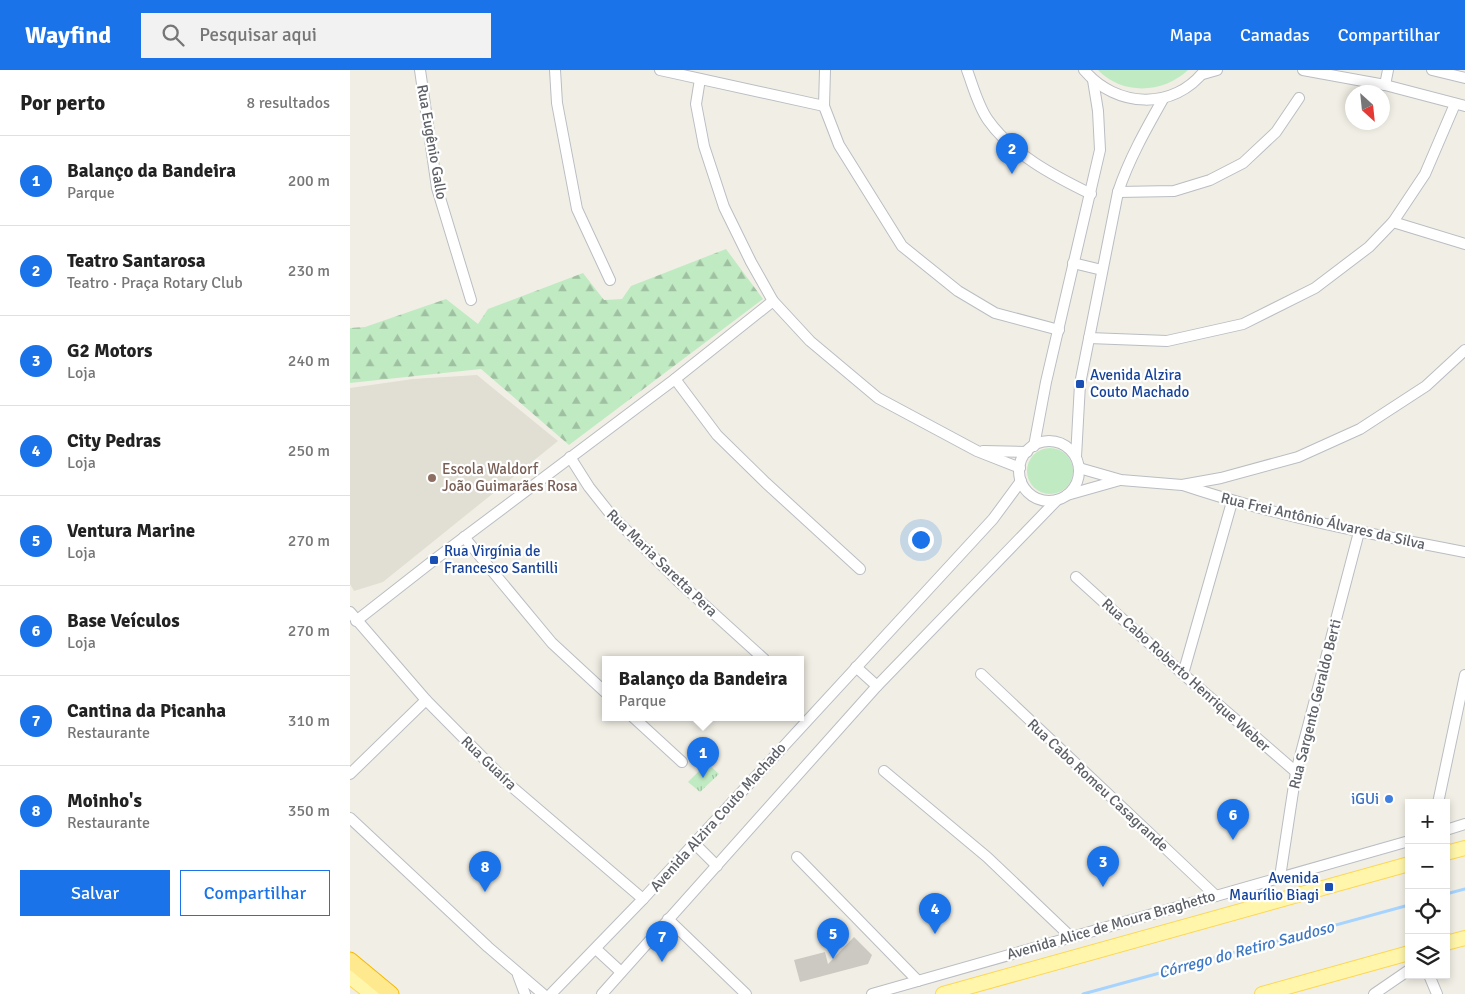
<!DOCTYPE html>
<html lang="pt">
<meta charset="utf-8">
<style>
body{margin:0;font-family:Signika,sans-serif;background:#f2f2f2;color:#222}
.controls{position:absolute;right:15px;bottom:15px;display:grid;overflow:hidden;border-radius:0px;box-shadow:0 2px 8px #0003}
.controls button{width:45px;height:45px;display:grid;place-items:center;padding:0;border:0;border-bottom:1px solid #e0e0e0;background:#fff;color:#222;font:25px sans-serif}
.compass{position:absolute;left:995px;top:15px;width:45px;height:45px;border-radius:50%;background:#fff;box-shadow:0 2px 8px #0003;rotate:153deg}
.you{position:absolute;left:570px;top:469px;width:18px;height:18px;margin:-12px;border:4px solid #fff;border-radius:50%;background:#1a73e8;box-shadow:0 0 0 8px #1a73e833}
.badge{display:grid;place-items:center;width:32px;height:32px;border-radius:50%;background:#1a73e8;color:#fff;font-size:16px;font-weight:700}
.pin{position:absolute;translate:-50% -41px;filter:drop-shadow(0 1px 2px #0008)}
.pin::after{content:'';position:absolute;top:26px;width:18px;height:15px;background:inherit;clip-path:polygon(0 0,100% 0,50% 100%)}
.popup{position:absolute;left:252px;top:586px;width:202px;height:65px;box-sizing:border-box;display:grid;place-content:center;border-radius:0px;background:#fff;filter:drop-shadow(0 1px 4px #0005);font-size:16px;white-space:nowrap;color:#767676}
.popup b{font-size:19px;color:#222}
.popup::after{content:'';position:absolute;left:50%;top:100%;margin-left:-10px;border:10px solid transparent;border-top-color:#fff}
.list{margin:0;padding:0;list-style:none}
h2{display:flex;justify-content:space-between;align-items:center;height:65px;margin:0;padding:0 20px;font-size:21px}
h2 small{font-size:16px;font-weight:400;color:#767676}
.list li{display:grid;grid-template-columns:32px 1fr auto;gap:15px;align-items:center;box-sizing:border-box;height:90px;padding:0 20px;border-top:1px solid #e0e0e0}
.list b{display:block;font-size:19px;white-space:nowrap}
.list p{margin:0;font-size:16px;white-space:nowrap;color:#767676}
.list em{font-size:16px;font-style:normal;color:#767676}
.actions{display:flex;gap:10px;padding:15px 20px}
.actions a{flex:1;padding:11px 0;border:1px solid #1a73e8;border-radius:0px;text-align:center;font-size:18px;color:#1a73e8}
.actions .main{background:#1a73e8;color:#fff}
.icon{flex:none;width:28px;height:28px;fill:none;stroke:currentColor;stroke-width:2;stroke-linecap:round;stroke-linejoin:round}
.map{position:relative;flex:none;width:1115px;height:924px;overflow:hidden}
header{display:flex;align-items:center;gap:30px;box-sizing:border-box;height:70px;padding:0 25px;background:#1a73e8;color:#fff}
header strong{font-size:24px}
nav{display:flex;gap:28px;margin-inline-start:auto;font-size:18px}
.search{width:350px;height:45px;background:#f2f2f2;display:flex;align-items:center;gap:12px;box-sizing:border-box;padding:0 18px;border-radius:0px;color:#767676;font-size:19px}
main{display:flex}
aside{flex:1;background:#fff}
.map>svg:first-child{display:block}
</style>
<header>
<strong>Wayfind</strong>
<div class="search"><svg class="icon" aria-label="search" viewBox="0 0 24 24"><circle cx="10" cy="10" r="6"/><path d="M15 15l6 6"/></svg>Pesquisar aqui</div>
<nav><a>Mapa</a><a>Camadas</a><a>Compartilhar</a></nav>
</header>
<main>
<aside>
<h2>Por perto<small>8 resultados</small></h2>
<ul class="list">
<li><span class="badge">1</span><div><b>Balanço da Bandeira</b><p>Parque</p></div><em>200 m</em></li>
<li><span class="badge">2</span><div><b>Teatro Santarosa</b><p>Teatro · Praça Rotary Club</p></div><em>230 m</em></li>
<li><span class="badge">3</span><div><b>G2 Motors</b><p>Loja</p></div><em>240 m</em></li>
<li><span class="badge">4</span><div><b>City Pedras</b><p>Loja</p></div><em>250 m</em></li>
<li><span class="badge">5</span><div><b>Ventura Marine</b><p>Loja</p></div><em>270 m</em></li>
<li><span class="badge">6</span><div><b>Base Veículos</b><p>Loja</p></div><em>270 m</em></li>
<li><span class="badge">7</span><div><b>Cantina da Picanha</b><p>Restaurante</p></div><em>310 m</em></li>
<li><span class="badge">8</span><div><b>Moinho's</b><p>Restaurante</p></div><em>350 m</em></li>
</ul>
<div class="actions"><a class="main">Salvar</a><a>Compartilhar</a></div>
</aside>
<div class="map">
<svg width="1115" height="924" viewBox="0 0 1115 924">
<defs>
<pattern id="forest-firs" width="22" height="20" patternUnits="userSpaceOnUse" patternTransform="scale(1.25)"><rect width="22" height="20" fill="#c0eac2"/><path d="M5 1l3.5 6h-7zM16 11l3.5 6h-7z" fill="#9fc1a1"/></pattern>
<pattern id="park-tufts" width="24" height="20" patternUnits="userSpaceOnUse" patternTransform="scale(1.25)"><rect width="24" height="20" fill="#c0eac2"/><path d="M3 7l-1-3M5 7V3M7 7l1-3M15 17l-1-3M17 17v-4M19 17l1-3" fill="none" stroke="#9fc1a1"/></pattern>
</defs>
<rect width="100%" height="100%" fill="#f1efe5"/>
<!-- education -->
<polygon fill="#e1ded4" points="127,305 208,371 33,512 4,521 0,514 0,318 63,309"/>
<!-- grass -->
<g fill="#c0eac2">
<path d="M 748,0 L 838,0 C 814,23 773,26 748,0 Z"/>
<circle cx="700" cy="401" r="23"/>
</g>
<!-- forest -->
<polygon fill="url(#forest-firs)" points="376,179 413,229 219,375 131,299 0,313 0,258 15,257 96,229 128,254 138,239 233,203 254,230 272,229 281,216"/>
<!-- park -->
<polygon fill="url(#park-tufts)" points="357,693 369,704 350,722 338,712"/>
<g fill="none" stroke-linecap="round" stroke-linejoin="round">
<!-- stream -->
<g stroke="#a7d3ff" stroke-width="3">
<polyline points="1096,824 1115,819"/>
<polyline points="733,924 1059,835"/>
</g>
</g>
<!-- building -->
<polygon fill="#ccc9c2" points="504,867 522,885 518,894 450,912 444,890 475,882 478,894"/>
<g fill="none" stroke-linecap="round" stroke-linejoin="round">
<!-- minor casing -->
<g stroke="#babdc2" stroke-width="12">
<g id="minor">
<polyline points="70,0 87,118 121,230"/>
<polyline points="205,0 207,33 227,139 260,210"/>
<polyline points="310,0 474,36"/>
<polyline points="475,0 474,36 489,75 552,176 608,221 645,243 709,260"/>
<path d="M 617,0 C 623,16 628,36 638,50 C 662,84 704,106 741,124"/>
<path d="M 734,0 C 766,38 824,41 855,0"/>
<polyline points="953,0 1035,15 1115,36"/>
<polyline points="1082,0 1115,8"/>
<polyline points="853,4 867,0"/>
<polyline points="350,9 346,34 354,76 374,137 401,192 423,231 460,271 528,328 627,381 670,398"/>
<polyline points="1035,15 1038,0"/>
<polyline points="768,122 824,121 860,110 893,93 926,62 949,28"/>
<polyline points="1043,152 1115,174"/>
<polyline points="723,193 752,200"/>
<polyline points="739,268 817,271 893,254 965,218 1019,177 1043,152 1075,104 1105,34"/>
<polyline points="325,309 367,365 416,413 510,499"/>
<circle cx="699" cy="401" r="30"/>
<polyline points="684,376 696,312 750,80 748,41 743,10"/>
<polyline points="633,381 677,382"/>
<polyline points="220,387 239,417 262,446 328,511 414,589"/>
<path d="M 726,387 L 730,314 L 768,122 C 779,89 796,59 813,29"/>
<polyline points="729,398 771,410 832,415 871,408 948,387 1010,359 1076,316 1115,280"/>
<path d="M 833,415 C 925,446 1020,464 1115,482"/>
<polyline points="717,425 770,410"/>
<polyline points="114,467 202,573 255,622"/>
<polyline points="726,507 833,604 946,702"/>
<polyline points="0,542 76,630 161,716 293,829"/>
<polyline points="6,551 84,490 325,309 423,231"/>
<polyline points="506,597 527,616"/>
<polyline points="631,604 866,826"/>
<polyline points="833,604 882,432"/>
<polyline points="283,647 332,692"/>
<polyline points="534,701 637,787 721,867"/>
<polyline points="0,704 76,630"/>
<polyline points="1088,733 1115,605"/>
<polyline points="0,748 138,877 193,924"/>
<polyline points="1096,760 1115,754"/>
<polyline points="344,773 367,796"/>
<polyline points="447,787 568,911"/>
<polyline points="930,807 946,702 1009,462"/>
<polyline points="318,849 396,924"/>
<polyline points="246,879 271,902"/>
<polyline points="168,905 175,924"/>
<polyline points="1079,905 1087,924"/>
<polyline points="201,924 293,829 643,449 671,411"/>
<polyline points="252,924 527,616 707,430"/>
<polyline points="522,924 1059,771"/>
<polyline points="1024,924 1059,900"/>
</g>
</g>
<!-- major casing -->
<g stroke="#fdd751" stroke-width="16">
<g id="major">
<polyline points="1096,783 1115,778"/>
<polyline points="1096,873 1115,868"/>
<polyline points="0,907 22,924"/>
<polyline points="593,924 1059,794"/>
<polyline points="912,924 1059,883"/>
</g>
</g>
<!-- highway casing -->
<g stroke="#f6b800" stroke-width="17">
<polyline id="highway" points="0,890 41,924"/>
</g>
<!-- minor -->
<use href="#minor" stroke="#fff" stroke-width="10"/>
<!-- major -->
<use href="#major" stroke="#fff6ac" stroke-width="14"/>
<!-- highway -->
<use href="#highway" stroke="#ffe98e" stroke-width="15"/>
</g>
<!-- markers -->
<g fill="#1a4fb4" stroke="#fff" stroke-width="2">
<rect x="725" y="309" width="10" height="10" rx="2.5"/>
<rect x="79" y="485" width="10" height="10" rx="2.5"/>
<rect x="974" y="812" width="10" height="10" rx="2.5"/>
</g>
<circle fill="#8d6e63" stroke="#fff" stroke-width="2" cx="82" cy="408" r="5"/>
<circle fill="#3f7fe0" stroke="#fff" stroke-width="2" cx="1039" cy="729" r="5"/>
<g text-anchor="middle" stroke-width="4.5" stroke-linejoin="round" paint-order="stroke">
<!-- street labels -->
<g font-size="15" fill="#5d6167" stroke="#fff">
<text transform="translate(82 72) rotate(80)" y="5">Rua Eugênio Gallo</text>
<text transform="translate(973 451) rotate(13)" y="5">Rua Frei Antônio Álvares da Silva</text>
<text transform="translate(312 493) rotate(44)" y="5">Rua Maria Saretta Pera</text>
<text transform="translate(836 605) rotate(42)" y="5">Rua Cabo Roberto Henrique Weber</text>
<text transform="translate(965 634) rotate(-76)" y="5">Rua Sargento Geraldo Berti</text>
<text transform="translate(139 693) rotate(44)" y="5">Rua Guaíra</text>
<text transform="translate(748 715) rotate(43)" y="5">Rua Cabo Romeu Casagrande</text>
<text transform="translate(368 747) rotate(-48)" y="5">Avenida Alzira Couto Machado</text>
<text transform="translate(761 855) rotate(-16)" y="5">Avenida Alice de Moura Braghetto</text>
</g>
<!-- transit labels -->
<g font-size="15" fill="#164399" stroke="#fff" text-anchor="start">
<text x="740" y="310">Avenida Alzira<tspan x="740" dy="17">Couto Machado</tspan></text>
<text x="94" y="486">Rua Virgínia de<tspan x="94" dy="17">Francesco Santilli</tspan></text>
<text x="969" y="813" text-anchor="end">Avenida<tspan x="969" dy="17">Maurílio Biagi</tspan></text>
</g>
<!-- education labels -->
<g font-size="15" fill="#785e54" stroke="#fff" text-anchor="start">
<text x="92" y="404">Escola Waldorf<tspan x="92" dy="17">João Guimarães Rosa</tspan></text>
</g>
<!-- shop labels -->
<g font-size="15" fill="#366cbe" stroke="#fff" text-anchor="end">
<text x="1029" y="734">iGUi</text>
</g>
<!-- water labels -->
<g font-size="16" font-style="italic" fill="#3c77c5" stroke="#fff">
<text transform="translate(896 879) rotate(-15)" y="6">Córrego do Retiro Saudoso</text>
</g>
</g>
</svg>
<div class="controls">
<button>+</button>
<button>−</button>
<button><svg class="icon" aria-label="locate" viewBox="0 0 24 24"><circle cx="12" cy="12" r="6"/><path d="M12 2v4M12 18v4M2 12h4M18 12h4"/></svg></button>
<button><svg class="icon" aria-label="layers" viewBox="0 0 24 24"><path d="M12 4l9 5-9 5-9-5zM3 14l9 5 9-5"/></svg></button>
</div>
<svg class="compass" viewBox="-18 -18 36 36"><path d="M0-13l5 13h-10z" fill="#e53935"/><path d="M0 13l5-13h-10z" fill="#767676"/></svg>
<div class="you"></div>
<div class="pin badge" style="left:353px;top:708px">1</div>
<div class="popup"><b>Balanço da Bandeira</b>Parque</div>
<div class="pin badge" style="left:662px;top:104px">2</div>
<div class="pin badge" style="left:753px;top:817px">3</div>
<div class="pin badge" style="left:585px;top:864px">4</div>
<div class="pin badge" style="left:483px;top:889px">5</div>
<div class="pin badge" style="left:883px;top:770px">6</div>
<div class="pin badge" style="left:312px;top:892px">7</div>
<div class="pin badge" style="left:135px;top:822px">8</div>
</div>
</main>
